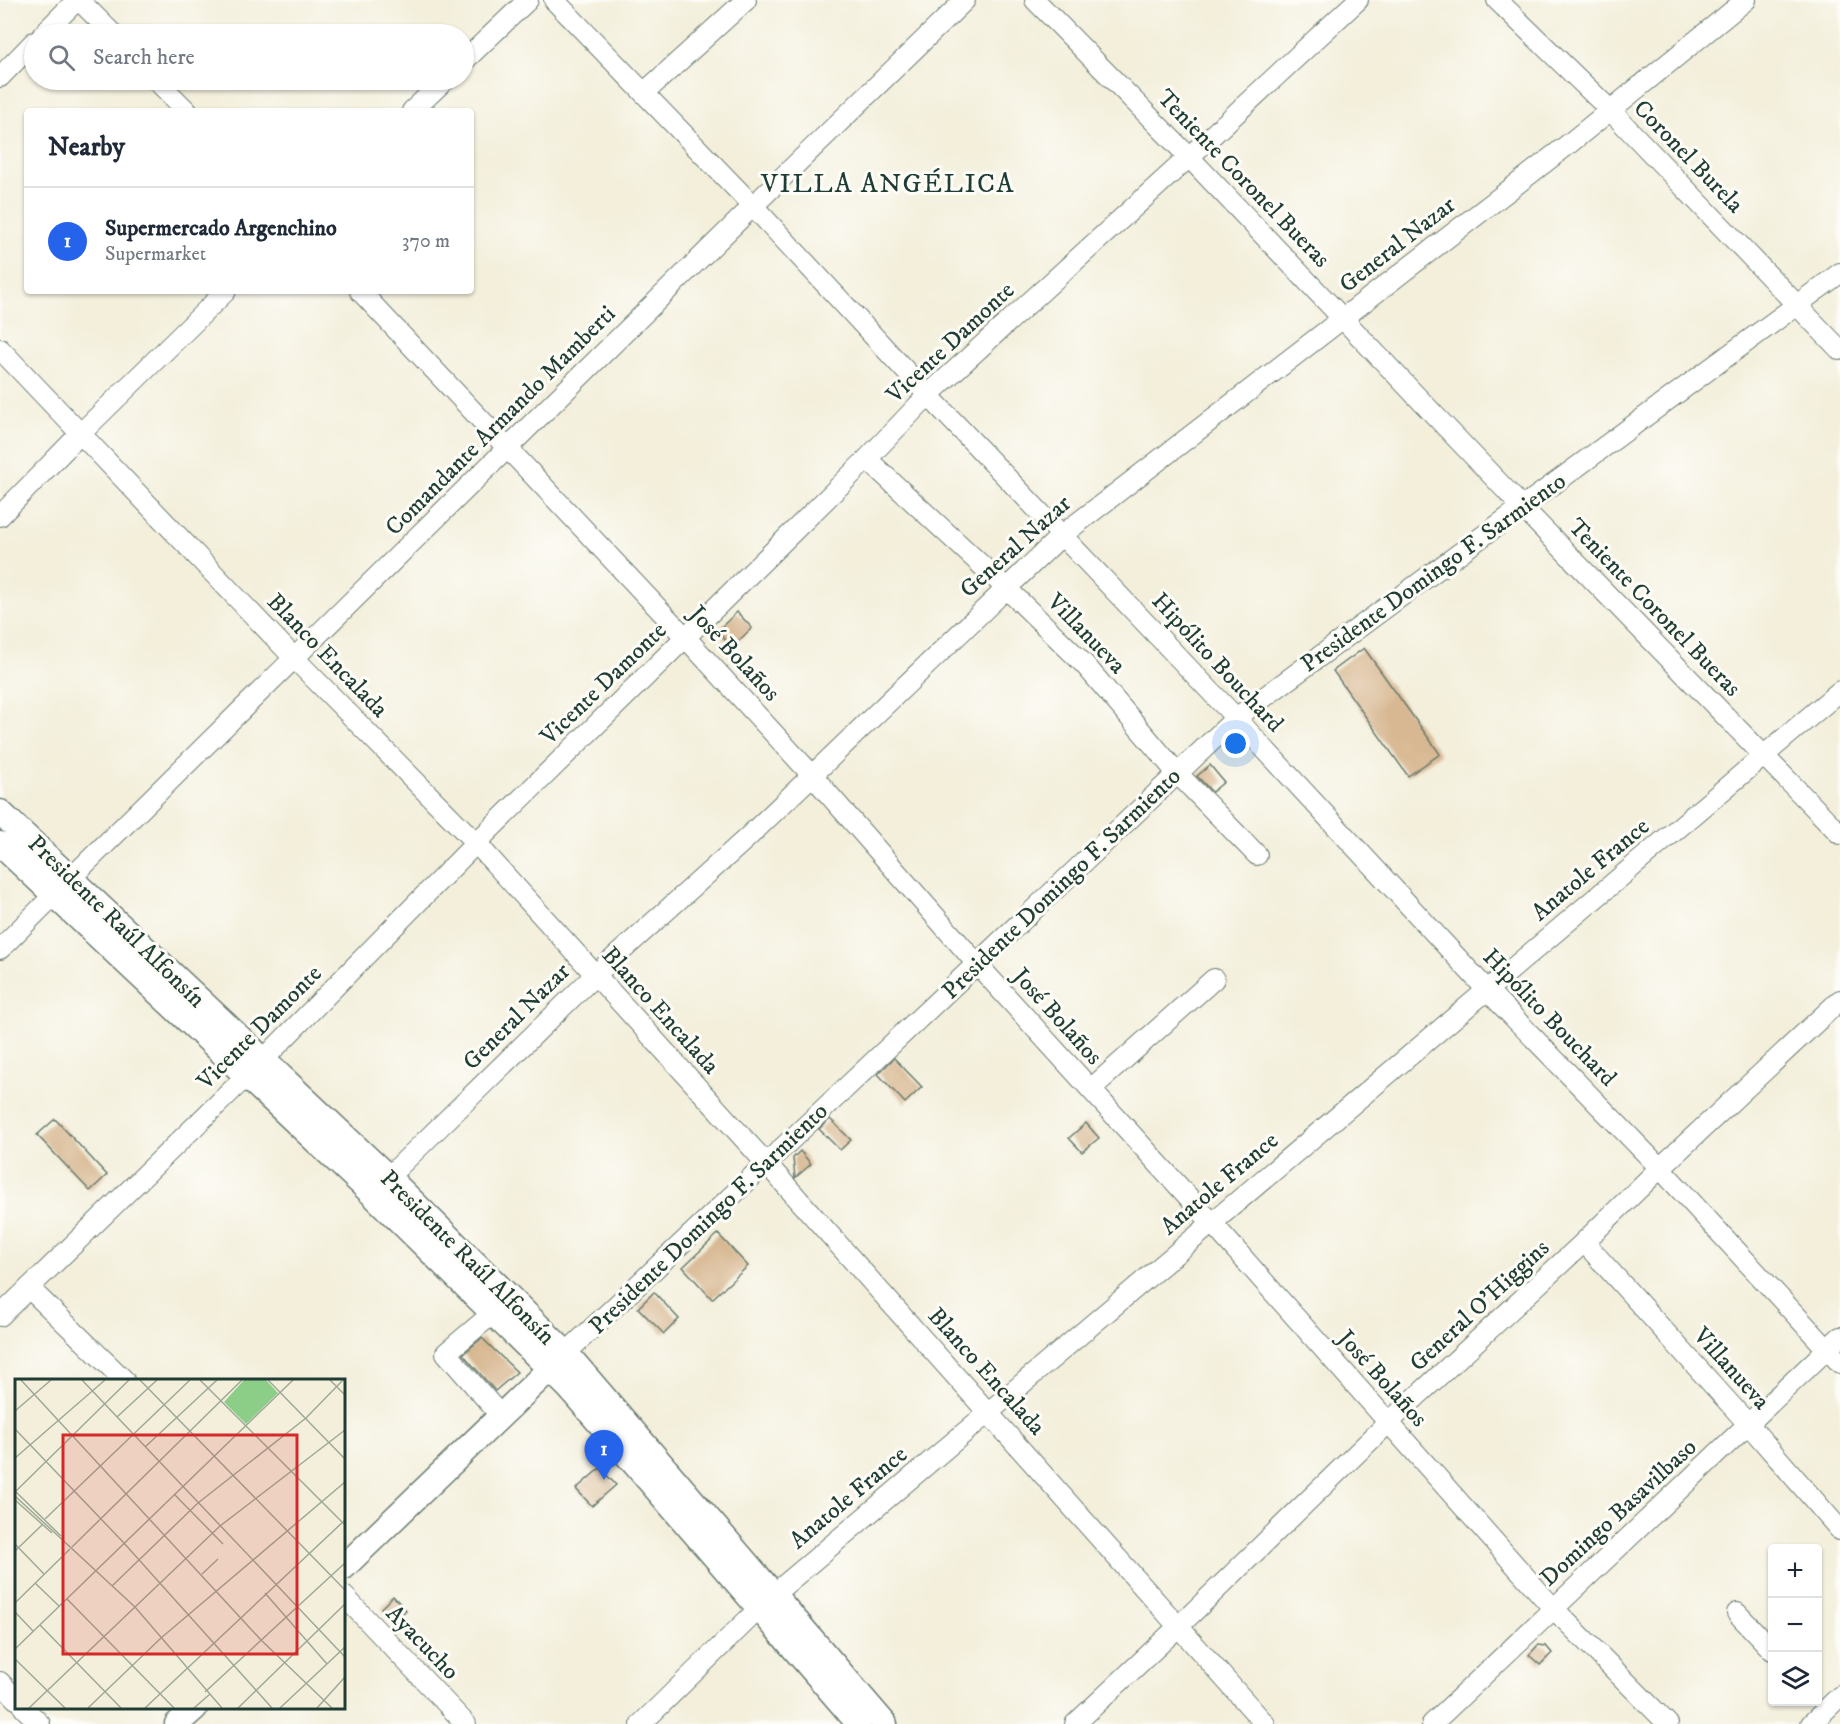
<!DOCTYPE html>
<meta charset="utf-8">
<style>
body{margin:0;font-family:"IM FELL DW Pica",serif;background:#f2f2f3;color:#1f2937}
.controls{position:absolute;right:18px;bottom:18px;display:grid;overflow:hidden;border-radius:6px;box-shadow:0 2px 4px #0004}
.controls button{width:54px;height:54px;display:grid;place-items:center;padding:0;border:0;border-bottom:2px solid #e0e1e3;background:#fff;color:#1f2937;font:30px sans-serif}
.you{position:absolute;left:1236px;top:744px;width:21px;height:21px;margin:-15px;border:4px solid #fff;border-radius:50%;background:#1a73e8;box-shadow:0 0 0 9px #1a73e833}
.badge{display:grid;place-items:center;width:39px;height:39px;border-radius:50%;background:#2563eb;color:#fff;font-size:20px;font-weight:700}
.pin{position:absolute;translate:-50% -50px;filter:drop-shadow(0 2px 3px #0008)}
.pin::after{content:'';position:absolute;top:32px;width:21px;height:18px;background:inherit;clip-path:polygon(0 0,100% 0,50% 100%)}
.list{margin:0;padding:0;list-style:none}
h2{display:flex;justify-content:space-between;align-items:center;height:78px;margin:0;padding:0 24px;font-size:26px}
h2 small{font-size:20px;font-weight:400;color:#747a83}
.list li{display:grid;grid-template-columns:39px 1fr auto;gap:18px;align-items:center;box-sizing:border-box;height:108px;padding:0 24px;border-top:2px solid #e0e1e3}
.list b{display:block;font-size:22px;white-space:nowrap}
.list p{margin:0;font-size:20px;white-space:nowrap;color:#747a83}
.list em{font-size:20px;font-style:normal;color:#747a83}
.icon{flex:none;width:33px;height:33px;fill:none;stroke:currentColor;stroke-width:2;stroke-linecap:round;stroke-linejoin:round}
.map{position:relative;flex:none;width:1840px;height:1724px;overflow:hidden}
.search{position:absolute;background:#fff;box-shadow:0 2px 4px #0004;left:24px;top:24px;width:450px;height:66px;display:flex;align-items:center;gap:15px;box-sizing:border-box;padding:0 21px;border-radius:33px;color:#747a83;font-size:22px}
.panel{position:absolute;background:#fff;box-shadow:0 2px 4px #0004;left:24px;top:108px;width:450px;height:186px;border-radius:6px}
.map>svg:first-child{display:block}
</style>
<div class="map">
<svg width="1840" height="1724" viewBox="0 0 1840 1724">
<rect width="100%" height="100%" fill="#fdfcf7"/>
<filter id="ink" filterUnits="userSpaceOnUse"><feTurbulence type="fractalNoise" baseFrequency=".0167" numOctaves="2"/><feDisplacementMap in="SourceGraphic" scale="12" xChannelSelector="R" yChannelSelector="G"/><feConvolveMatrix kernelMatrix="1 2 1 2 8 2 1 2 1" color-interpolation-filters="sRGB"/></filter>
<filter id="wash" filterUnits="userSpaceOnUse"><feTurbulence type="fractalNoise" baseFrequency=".008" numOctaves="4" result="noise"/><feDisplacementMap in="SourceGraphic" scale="24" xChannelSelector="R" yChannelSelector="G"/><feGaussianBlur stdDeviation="1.35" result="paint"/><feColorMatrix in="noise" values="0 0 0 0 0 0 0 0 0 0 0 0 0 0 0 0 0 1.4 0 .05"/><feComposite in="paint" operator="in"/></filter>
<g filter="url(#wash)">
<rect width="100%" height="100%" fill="#f3efdb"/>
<g id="blocks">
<!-- building -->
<g fill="#d8b892">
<polygon points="737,612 752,628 732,647 717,631"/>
<polygon points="1364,648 1440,754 1408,776 1333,671"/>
<polygon points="1210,765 1224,782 1212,792 1197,776"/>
<polygon points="894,1058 922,1087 905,1103 878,1074"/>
<polygon points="55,1119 107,1175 90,1191 37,1135"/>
<polygon points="830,1119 851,1140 840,1150 819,1129"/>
<polygon points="1086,1123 1099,1138 1082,1152 1069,1138"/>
<polygon points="800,1151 811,1164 795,1178 793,1158"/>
<polygon points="718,1234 748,1266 712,1299 683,1267"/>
<polygon points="654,1292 679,1319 664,1334 638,1308"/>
<polygon points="482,1338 517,1372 495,1391 463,1354"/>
<polygon points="600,1468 616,1485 592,1506 576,1489"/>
<polygon points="393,1596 406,1610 394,1622 381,1608"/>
<polygon points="1538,1645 1546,1646 1552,1653 1540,1665 1529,1655"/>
</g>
</g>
</g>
<g filter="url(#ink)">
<use href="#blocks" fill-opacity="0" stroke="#697b6e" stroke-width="1.5"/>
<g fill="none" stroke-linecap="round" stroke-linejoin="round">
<!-- minor casing -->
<g stroke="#697b6e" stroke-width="22">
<g id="minor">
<polyline points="79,0 113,34"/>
<polyline points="554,0 753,206 928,395 1236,718 1487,990 1660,1168 1840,1363"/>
<polyline points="1035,0 1189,157 1522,507 1840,834"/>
<polyline points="1497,0 1609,109 1840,350"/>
<polyline points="43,34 77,0"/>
<polyline points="464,61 528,0"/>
<polyline points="0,77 34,42"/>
<polyline points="156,80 187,111"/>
<polyline points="644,93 746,0"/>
<polyline points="412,111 445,80"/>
<polyline points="360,291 686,638 811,774 977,964 1212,1223 1553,1608 1668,1724"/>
<polyline points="0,349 295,659 476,843 766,1163 1265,1724"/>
<polyline points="867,459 1005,587 1085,665 1177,773 1257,855"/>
<polyline points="0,516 80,434 226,291"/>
<polyline points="71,878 753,206 965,0"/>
<polyline points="0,949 54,895"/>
<polyline points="1091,1089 1214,979"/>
<polyline points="378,1187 595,975 748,837 1062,535 1570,143 1746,0"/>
<polyline points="1584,1242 1749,1425 1840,1530"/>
<polyline points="29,1288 124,1380"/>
<polyline points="492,1314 446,1353 500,1415"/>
<polyline points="0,1316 263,1060 476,843 867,459 928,395 1189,157 1358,0"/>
<polyline points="566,1353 1236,718 1840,273"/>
<polyline points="344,1596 466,1724"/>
<polyline points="1737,1613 1772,1650"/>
<polyline points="0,1682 16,1699"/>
<polyline points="24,1708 40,1724"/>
<polyline points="641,1724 774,1594 1840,691"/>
<polyline points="1075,1724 1179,1626 1389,1422 1584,1242 1660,1168 1840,1000"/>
<polyline points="1432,1724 1840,1337"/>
<polyline points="1811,1724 1840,1696"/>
</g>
</g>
<!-- major casing -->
<g stroke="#697b6e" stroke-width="27">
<g id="major">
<polyline points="0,812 389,1178 566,1353 885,1724"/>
<polyline points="0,844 371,1193 569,1388 859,1724"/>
<polyline points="344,1567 562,1357"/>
<polyline points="177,1724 195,1708"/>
</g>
</g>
<!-- minor -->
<use href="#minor" stroke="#fff" stroke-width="20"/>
<!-- major -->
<use href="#major" stroke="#fff" stroke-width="24"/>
</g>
</g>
<g text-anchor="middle" stroke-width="6" stroke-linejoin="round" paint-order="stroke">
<!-- street labels -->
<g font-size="24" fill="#1f3d34" stroke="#fdfcf7">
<text transform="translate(1689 156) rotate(46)" y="8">Coronel Burela</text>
<text transform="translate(1244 178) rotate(46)" y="8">Teniente Coronel Bueras</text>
<text transform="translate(1397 244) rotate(-38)" y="8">General Nazar</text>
<text transform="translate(950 342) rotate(-43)" y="8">Vicente Damonte</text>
<text transform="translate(500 420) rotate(-45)" y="8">Comandante Armando Mamberti</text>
<text transform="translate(1015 546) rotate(-42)" y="8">General Nazar</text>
<text transform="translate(1433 572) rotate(-36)" y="8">Presidente Domingo F. Sarmiento</text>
<text transform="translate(1655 607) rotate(46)" y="8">Teniente Coronel Bueras</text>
<text transform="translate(1087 633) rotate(46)" y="8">Villanueva</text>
<text transform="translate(735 653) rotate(47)" y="8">José Bolaños</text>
<text transform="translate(328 655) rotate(46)" y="8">Blanco Encalada</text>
<text transform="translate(1218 662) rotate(47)" y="8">Hipólito Bouchard</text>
<text transform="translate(603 683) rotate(-44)" y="8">Vicente Damonte</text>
<text transform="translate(1590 869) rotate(-40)" y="8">Anatole France</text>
<text transform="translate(1061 883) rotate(-44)" y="8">Presidente Domingo F. Sarmiento</text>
<text transform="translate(117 921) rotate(44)" y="8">Presidente Raúl Alfonsín</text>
<text transform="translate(661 1010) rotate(48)" y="8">Blanco Encalada</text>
<text transform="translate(516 1016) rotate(-45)" y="8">General Nazar</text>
<text transform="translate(1058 1016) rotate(48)" y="8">José Bolaños</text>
<text transform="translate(1550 1017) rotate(46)" y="8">Hipólito Bouchard</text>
<text transform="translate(259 1027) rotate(-45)" y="8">Vicente Damonte</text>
<text transform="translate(1219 1183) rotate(-40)" y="8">Anatole France</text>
<text transform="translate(708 1218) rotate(-44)" y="8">Presidente Domingo F. Sarmiento</text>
<text transform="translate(468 1257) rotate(45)" y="8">Presidente Raúl Alfonsín</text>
<text transform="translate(1479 1305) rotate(-43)" y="8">General O'Higgins</text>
<text transform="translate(1732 1368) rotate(48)" y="8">Villanueva</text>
<text transform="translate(987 1371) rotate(48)" y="8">Blanco Encalada</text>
<text transform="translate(1383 1378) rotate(48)" y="8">José Bolaños</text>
<text transform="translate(848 1497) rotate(-40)" y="8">Anatole France</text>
<text transform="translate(1618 1512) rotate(-43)" y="8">Domingo Basavilbaso</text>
<text transform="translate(423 1642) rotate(46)" y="8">Ayacucho</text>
</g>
<!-- quarter labels -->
<g font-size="27" letter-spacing="1.5" fill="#1f3d34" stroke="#fdfcf7">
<text x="888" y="192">VILLA ANGÉLICA</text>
</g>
</g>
<!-- overview -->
<g transform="translate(15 1379)">
<rect width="330" height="330" fill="#f3efdb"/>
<path d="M 229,1 L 251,1 L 263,14 L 231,45 L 209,23 Z" fill="#8cce87"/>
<path fill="none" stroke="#9ea898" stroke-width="1.5" d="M 6,1 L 246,261 L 317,329M 67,1 L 330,278M 125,1 L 330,211M 185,1 L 330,146M 253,1 L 330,80M 315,1 L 330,16M 0,32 L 36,1M 102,38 L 142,1M 0,50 L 108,163 L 257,329M 130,68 L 202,1M 0,79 L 90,1M 0,112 L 46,157M 1,112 L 114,1M 159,115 L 208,165M 0,117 L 120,228 L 207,329M 0,121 L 37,154M 30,140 L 175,1M 0,165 L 29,195M 57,168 L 227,1M 0,172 L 27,146M 187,195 L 203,180M 20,204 L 44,227M 97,207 L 183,124 L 291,39 L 328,1M 250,214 L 312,285M 52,220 L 159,329M 0,224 L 55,170M 120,228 L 205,147 L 330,51M 0,233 L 18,252M 25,246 L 106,329M 0,270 L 278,1M 0,280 L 50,329M 190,313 L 330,184M 14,329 L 120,228M 73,329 L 146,259 L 330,103M 130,329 L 330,141M 179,329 L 195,315M 223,329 L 330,225M 265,329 L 330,268M 302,329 L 330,298"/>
<path fill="#d62828" fill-opacity="0.15" stroke="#d62828" stroke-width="3" d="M 48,56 L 282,56 L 282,275 L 48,275 Z"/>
<rect width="330" height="330" fill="none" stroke="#1f3d34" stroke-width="3"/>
</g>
</svg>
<div class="controls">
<button>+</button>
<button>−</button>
<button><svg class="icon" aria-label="layers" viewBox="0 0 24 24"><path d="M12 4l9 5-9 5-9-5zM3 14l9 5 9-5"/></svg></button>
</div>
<div class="you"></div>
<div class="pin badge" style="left:604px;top:1480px">1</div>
<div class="search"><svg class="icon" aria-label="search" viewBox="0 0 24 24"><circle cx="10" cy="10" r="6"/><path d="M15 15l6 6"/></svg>Search here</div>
<section class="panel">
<h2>Nearby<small></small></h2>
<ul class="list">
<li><span class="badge">1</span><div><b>Supermercado Argenchino</b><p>Supermarket</p></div><em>370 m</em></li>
</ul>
</section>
</div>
